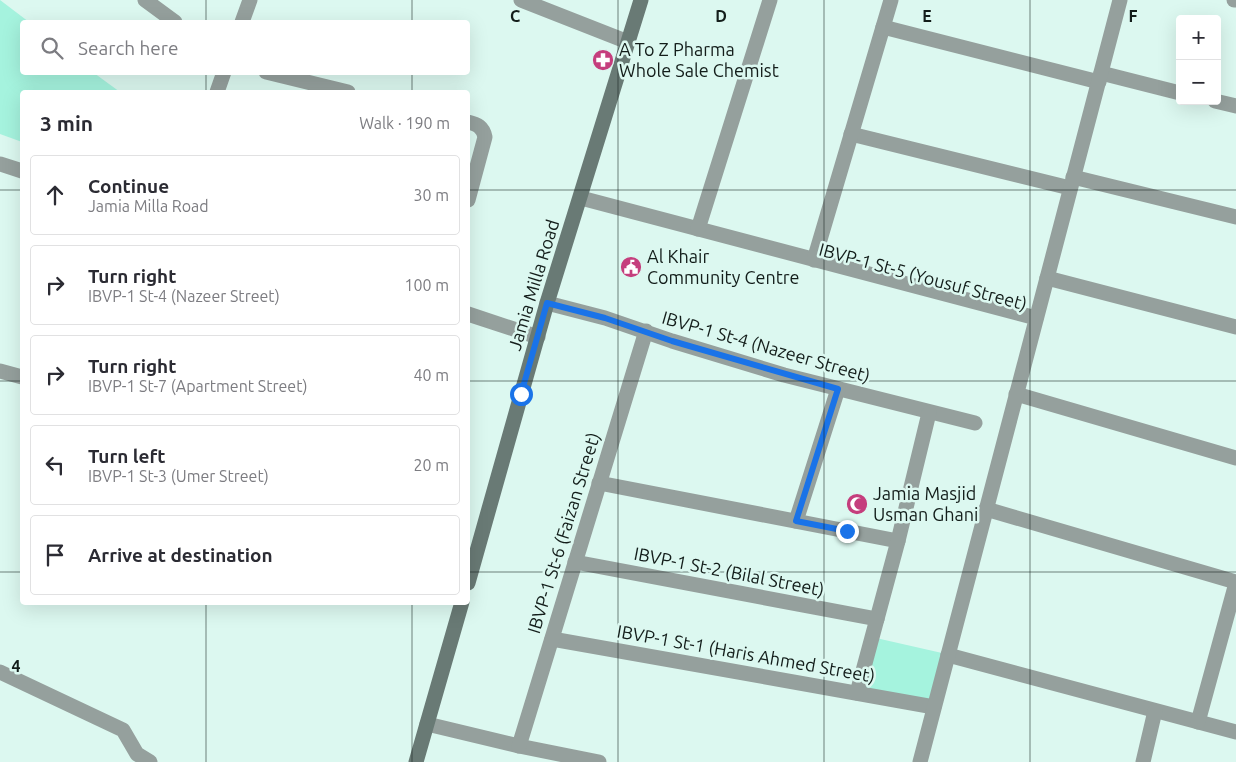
<!DOCTYPE html>
<meta charset="utf-8">
<style>
body{margin:0;font-family:Ubuntu,sans-serif;background:#f7f7f7;color:#2b2b33}
.controls{position:absolute;right:15px;top:15px;display:grid;overflow:hidden;border-radius:5px;box-shadow:0 5px 20px #0002}
.controls button{width:45px;height:45px;display:grid;place-items:center;padding:0;border:0;border-bottom:1px solid #e1e1e2;background:#fff;color:#2b2b33;font:25px sans-serif}
.stop{position:absolute;width:15px;height:15px;margin:-11px;border:4px solid #1a73e8;border-radius:50%;background:#fff}
.stop.end{background:#1a73e8;border-color:#fff;box-shadow:0 1px 5px #0008}
.list{margin:0;padding:0;list-style:none}
h2{display:flex;justify-content:space-between;align-items:center;height:65px;margin:0;padding:0 20px;font-size:21px}
h2 small{font-size:16px;font-weight:400;color:#7c7c81}
.list li{display:grid;grid-template-columns:32px 1fr auto;gap:15px;align-items:center;box-sizing:border-box;height:80px;margin:0 10px 10px;padding:0 10px;border:1px solid #e1e1e2;border-radius:5px}
.list b{display:block;font-size:19px;white-space:nowrap}
.list p{margin:0;font-size:16px;white-space:nowrap;color:#7c7c81}
.list em{font-size:16px;font-style:normal;color:#7c7c81}
.icon{flex:none;width:28px;height:28px;fill:none;stroke:currentColor;stroke-width:2;stroke-linecap:round;stroke-linejoin:round}
.map{position:relative;flex:none;width:1236px;height:762px;overflow:hidden}
.search{position:absolute;background:#fff;box-shadow:0 5px 20px #0002;left:20px;top:20px;width:450px;height:55px;display:flex;align-items:center;gap:12px;box-sizing:border-box;padding:0 18px;border-radius:5px;color:#7c7c81;font-size:19px}
.panel{position:absolute;background:#fff;box-shadow:0 5px 20px #0002;left:20px;top:90px;width:450px;height:515px;border-radius:5px}
.map>svg:first-child{display:block}
</style>
<div class="map">
<svg width="1236" height="762" viewBox="0 0 1236 762">
<rect width="100%" height="100%" fill="#dcf8f0"/>
<!-- green -->
<g fill="#a5f3de">
<polygon points="0,0 29,22 22,22 22,72 94,73 120,92 22,92 22,142 0,134"/>
<polygon points="876,638 942,653 930,702 862,688"/>
</g>
<g fill="none" stroke-linecap="round" stroke-linejoin="round">
<!-- street -->
<g stroke="#95a09d" stroke-width="15">
<polyline points="145,0 175,22"/>
<polyline points="521,0 628,42"/>
<polyline points="1234,0 1236,0"/>
<polyline points="242,22 250,0"/>
<polyline points="883,27 1099,82"/>
<polyline points="266,72 348,92"/>
<polyline points="1101,73 1180,93"/>
<polyline points="217,92 224,72"/>
<polyline points="1215,101 1236,106"/>
<path d="M 468,122 C 477,124 483,127 485,137 L 468,200"/>
<polyline points="851,134 1070,188"/>
<polyline points="0,164 22,171"/>
<polyline points="1073,177 1236,217"/>
<polyline points="581,198 1036,318"/>
<polyline points="698,229 770,0"/>
<polyline points="814,260 891,0"/>
<polyline points="1047,278 1236,327"/>
<polyline points="547,303 605,318 672,341 784,375 975,423"/>
<polyline points="468,314 538,337"/>
<polyline points="0,371 22,377"/>
<polyline points="1016,394 1236,458"/>
<polyline points="599,483 898,541"/>
<polyline points="986,509 1236,582"/>
<polyline points="796,521 838,389"/>
<polyline points="575,562 877,619"/>
<polyline points="552,639 934,707"/>
<polyline points="948,655 1236,732"/>
<polyline points="0,672 123,730 137,754 150,762"/>
<polyline points="857,693 898,541 929,413"/>
<polyline points="1198,722 1236,583"/>
<polyline points="427,724 519,746 599,762"/>
<polyline points="519,746 646,331"/>
<polyline points="920,762 1120,0"/>
<polyline points="1143,762 1155,711"/>
</g>
<!-- secondary -->
<g stroke="#697a75" stroke-width="15">
<polyline points="468,583 547,303 641,0"/>
<polyline points="416,762 462,602"/>
</g>
</g>
<g fill="none" stroke-linecap="round" stroke-linejoin="round">
<!-- route -->
<polyline stroke="#1a73e8" stroke-width="6" points="521,394 547,303 605,318 672,341 838,389 796,521 847,531"/>
</g>
<!-- grid -->
<path fill="none" stroke="#131d1a" stroke-width="1" stroke-opacity="0.55" d="M 206,0 L 206,22M 412,0 L 412,22M 618,0 L 618,762M 824,0 L 824,762M 1030,0 L 1030,762M 206,72 L 206,92M 412,72 L 412,92M 0,190 L 22,190M 468,190 L 1236,190M 0,381 L 22,381M 468,381 L 1236,381M 0,572 L 22,572M 468,572 L 1236,572M 206,602 L 206,762M 412,602 L 412,762"/>
<!-- icons -->
<defs>
<g id="pharmacy-disc" transform="scale(1.125)"><circle r="9.5" fill="#c53e7d" stroke="#dcf8f0"/><path d="M-2-6h4v4h4v4h-4v4h-4v-4h-4v-4h4Z" fill="#fff"/></g>
<g id="civic-disc" transform="scale(1.125)"><circle r="9.5" fill="#c53e7d" stroke="#dcf8f0"/><path d="M-.6-6.5H3V-4.5H.6V-3L4-1V1h2V6H-6V1h2V-1L-.6-3ZM-1.2 2.5V6h2.4V2.5Z" fill="#fff"/></g>
<g id="mosque-disc" transform="scale(1.125)"><circle r="9.5" fill="#c53e7d" stroke="#dcf8f0"/><path d="M3.5-4.9A6 6 0 1 0 3.5 4.9A5 5 0 1 1 3.5-4.9Z" fill="#fff"/></g>
</defs>
<g fill-rule="evenodd">
<use href="#pharmacy-disc" x="603" y="60"/>
<use href="#civic-disc" x="631" y="267"/>
<use href="#mosque-disc" x="857" y="504"/>
</g>
<g text-anchor="middle" stroke-width="5" stroke-linejoin="round" paint-order="stroke">
<!-- poi labels -->
<g font-size="18" fill="#131d1a" stroke="#dcf8f0" text-anchor="start">
<text x="619" y="56">A To Z Pharma<tspan x="619" dy="21">Whole Sale Chemist</tspan></text>
<text x="647" y="263">Al Khair<tspan x="647" dy="21">Community Centre</tspan></text>
<text x="873" y="500">Jamia Masjid<tspan x="873" dy="21">Usman Ghani</tspan></text>
</g>
<!-- street labels -->
<g font-size="18" fill="#131d1a" stroke="#dcf8f0">
<text transform="translate(923 277) rotate(15)" y="6">IBVP-1 St-5 (Yousuf Street)</text>
<text transform="translate(534 285) rotate(-73)" y="6">Jamia Milla Road</text>
<text transform="translate(766 347) rotate(16)" y="6">IBVP-1 St-4 (Nazeer Street)</text>
<text transform="translate(564 533) rotate(-73)" y="6">IBVP-1 St-6 (Faizan Street)</text>
<text transform="translate(729 572) rotate(11)" y="6">IBVP-1 St-2 (Bilal Street)</text>
<text transform="translate(746 654) rotate(10)" y="6">IBVP-1 St-1 (Haris Ahmed Street)</text>
</g>
</g>
<g font-size="16" text-anchor="middle" font-weight="bold" fill="#131d1a" stroke="#dcf8f0" stroke-width="5" stroke-linejoin="round" paint-order="stroke">
<text x="515" y="22">C</text>
<text x="721" y="22">D</text>
<text x="927" y="22">E</text>
<text x="1133" y="22">F</text>
<text x="16" y="672">4</text>
</g>
</svg>
<div class="controls">
<button>+</button>
<button>−</button>
</div>
<div class="stop" style="left:521px;top:394px"></div>
<div class="stop end" style="left:847px;top:531px"></div>
<div class="search"><svg class="icon" aria-label="search" viewBox="0 0 24 24"><circle cx="10" cy="10" r="6"/><path d="M15 15l6 6"/></svg>Search here</div>
<section class="panel">
<h2>3 min<small>Walk · 190 m</small></h2>
<ul class="list">
<li><svg class="icon" aria-label="ahead" viewBox="0 0 24 24"><path d="M12 20V5M6 11l6-6 6 6"/></svg><div><b>Continue</b><p>Jamia Milla Road</p></div><em>30 m</em></li>
<li><svg class="icon" aria-label="right" viewBox="0 0 24 24"><path d="M7 20v-9h11M14 6l5 5-5 5"/></svg><div><b>Turn right</b><p>IBVP-1 St-4 (Nazeer Street)</p></div><em>100 m</em></li>
<li><svg class="icon" aria-label="right" viewBox="0 0 24 24"><path d="M7 20v-9h11M14 6l5 5-5 5"/></svg><div><b>Turn right</b><p>IBVP-1 St-7 (Apartment Street)</p></div><em>40 m</em></li>
<li><svg class="icon" aria-label="left" viewBox="0 0 24 24"><path d="M17 20v-9H6M10 6l-5 5 5 5"/></svg><div><b>Turn left</b><p>IBVP-1 St-3 (Umer Street)</p></div><em>20 m</em></li>
<li><svg class="icon" aria-label="arrive" viewBox="0 0 24 24"><path d="M6 21V4h12l-3 4 3 4H6"/></svg><div><b>Arrive at destination</b></div></li>
</ul>
</section>
</div>
